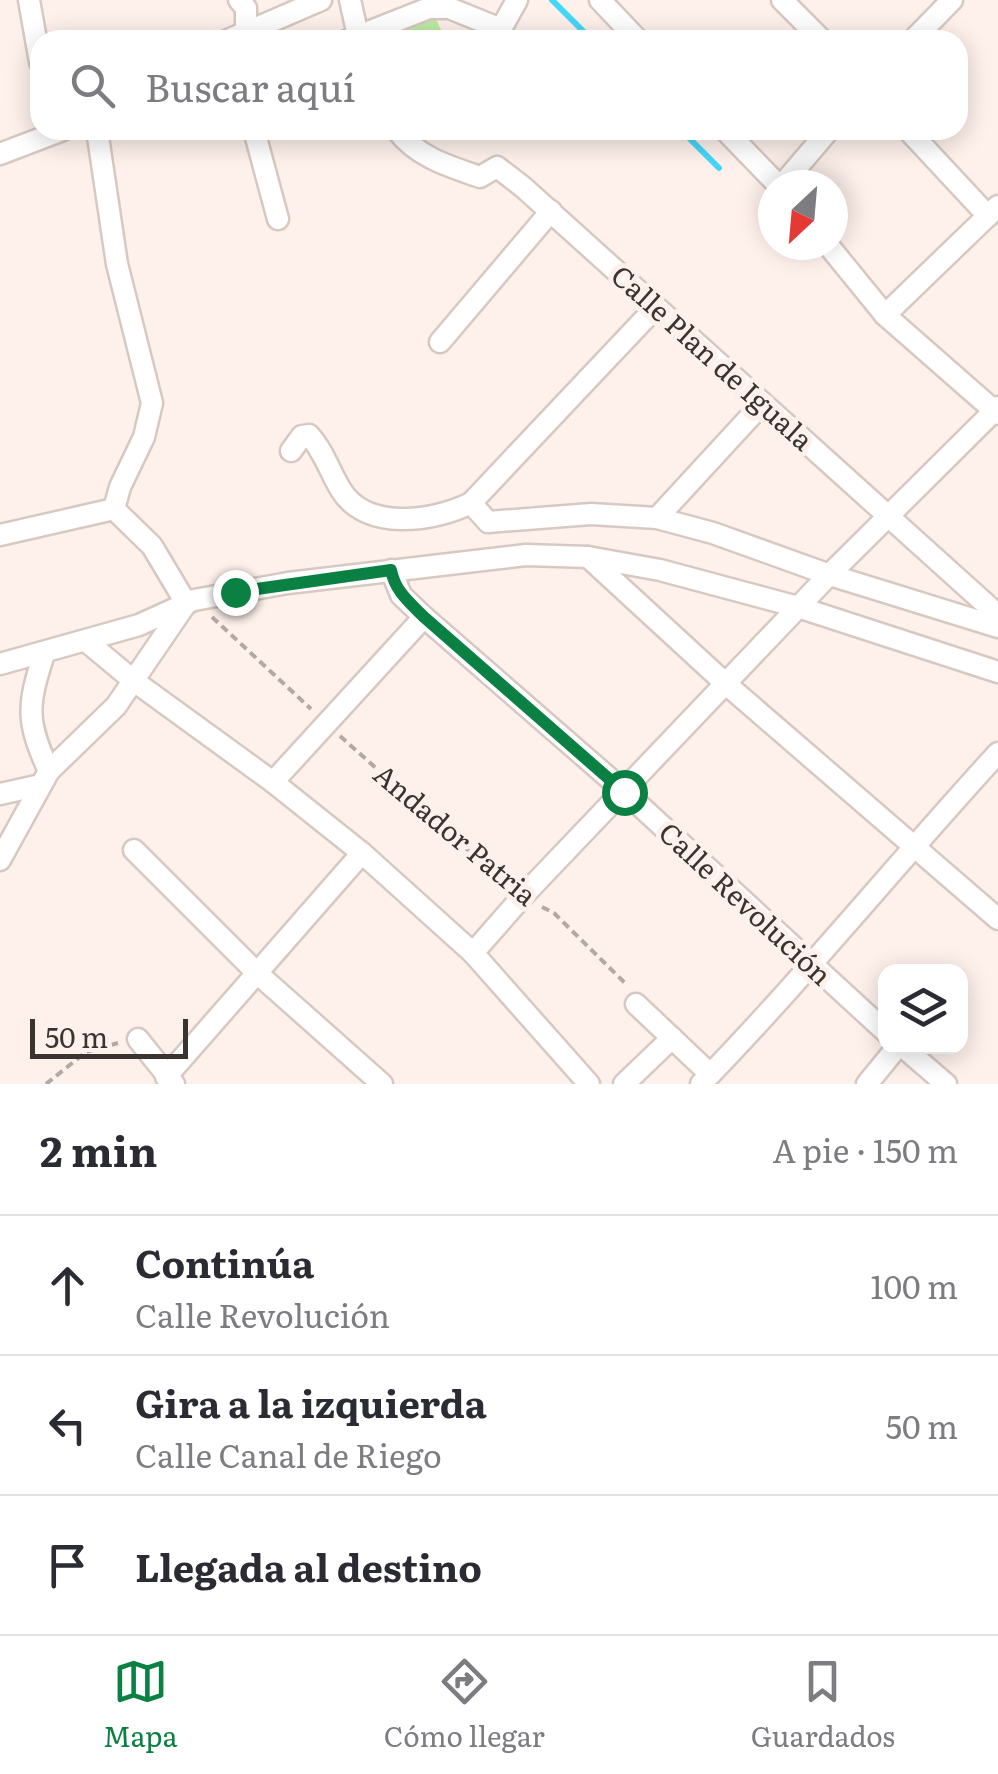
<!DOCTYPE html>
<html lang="es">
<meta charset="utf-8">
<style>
body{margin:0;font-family:Literata,serif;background:#f2f2f3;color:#2b2b33}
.controls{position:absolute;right:30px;bottom:30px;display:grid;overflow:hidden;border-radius:20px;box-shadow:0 5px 25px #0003}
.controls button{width:90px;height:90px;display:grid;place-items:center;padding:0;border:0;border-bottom:2px solid #e1e1e2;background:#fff;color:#2b2b33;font:50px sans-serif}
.compass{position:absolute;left:758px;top:170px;width:90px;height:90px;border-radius:50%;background:#fff;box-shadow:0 5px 25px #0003;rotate:206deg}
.scale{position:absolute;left:30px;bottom:25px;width:158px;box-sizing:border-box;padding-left:10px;border:5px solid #3a3431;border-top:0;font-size:28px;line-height:35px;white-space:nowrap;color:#3a3431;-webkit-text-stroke:8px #fef1ec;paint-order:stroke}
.stop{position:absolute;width:30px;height:30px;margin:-22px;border:8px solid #0b8043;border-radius:50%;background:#fff}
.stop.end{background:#0b8043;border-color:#fff;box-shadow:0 2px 10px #0008}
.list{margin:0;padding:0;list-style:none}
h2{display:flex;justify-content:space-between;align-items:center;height:130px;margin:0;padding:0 40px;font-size:42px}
h2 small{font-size:32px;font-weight:400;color:#7c7c81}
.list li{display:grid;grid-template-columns:65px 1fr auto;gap:30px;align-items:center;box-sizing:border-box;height:140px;padding:0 40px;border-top:2px solid #e1e1e2}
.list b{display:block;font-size:38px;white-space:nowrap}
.list p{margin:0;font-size:32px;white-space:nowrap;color:#7c7c81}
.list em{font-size:32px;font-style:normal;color:#7c7c81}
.icon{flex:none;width:55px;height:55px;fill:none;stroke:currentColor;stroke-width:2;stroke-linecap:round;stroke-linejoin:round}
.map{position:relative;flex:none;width:998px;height:1084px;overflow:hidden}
.search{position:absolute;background:#fff;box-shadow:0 5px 25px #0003;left:30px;right:30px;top:30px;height:110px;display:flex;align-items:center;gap:25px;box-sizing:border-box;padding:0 35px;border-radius:30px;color:#7c7c81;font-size:38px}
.sheet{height:550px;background:#fff}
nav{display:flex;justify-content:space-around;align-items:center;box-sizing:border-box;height:140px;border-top:2px solid #e1e1e2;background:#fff;font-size:28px;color:#7c7c81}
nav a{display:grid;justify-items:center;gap:5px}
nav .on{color:#0b8043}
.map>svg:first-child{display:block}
</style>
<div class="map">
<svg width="998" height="1084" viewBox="0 0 998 1084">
<rect width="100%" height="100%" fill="#fef1ec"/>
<!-- green -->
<polygon fill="#bdeba1" points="435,17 446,40 385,40"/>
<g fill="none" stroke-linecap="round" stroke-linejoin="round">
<!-- stream -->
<g stroke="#45d7f9" stroke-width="6">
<polyline points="552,0 592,40"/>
<polyline points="681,130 719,168"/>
</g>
<!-- minor casing -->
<g stroke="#d7c9c2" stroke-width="25">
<g id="minor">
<polyline points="29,0 40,62"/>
<polyline points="239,0 246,8 246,40"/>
<polyline points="350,0 359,40"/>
<polyline points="600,0 638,40"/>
<polyline points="782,0 822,40"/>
<polyline points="228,40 321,0"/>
<polyline points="348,40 429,8 449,8 501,29 517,0"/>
<polyline points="913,40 952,0"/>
<polyline points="97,130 117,264 152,403 144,437 120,487 114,509 152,546 186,603"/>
<polyline points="254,130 278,219"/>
<path d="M 397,130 C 417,157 448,166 480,177 L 497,167 L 523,187 L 998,615"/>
<polyline points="725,130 778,185"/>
<polyline points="908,130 988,216"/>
<polyline points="0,154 63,130"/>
<polyline points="782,185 829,130"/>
<polyline points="828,245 885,315 998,414"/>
<polyline points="885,315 998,206"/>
<polyline points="440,342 551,211"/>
<path d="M 291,451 L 302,436 L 309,435 C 323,450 330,472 341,490 C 366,531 433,522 471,503 L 655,308"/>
<polyline points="471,503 488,522 591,514 657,518 713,533 830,575 998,627"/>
<polyline points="657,518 762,404"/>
<polyline points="0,535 114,509"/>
<polyline points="588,557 726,684 998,919"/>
<polyline points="391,570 401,595 424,617 625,792 886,1032"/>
<polyline points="86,641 134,681 273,782 362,853 473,953 589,1084"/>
<path d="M 44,654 C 27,706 26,721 49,771"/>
<polyline points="0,664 139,625 194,600 288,583 526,555 588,557 660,570 798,607 998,672"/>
<polyline points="273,782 424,617"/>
<polyline points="0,794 41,785"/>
<polyline points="134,850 257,973 382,1084"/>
<polyline points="0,860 49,771 116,706 185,605"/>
<polyline points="473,953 522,897 826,578 998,407"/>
<polyline points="636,1004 710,1074"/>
<polyline points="138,1039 174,1084"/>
<polyline points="902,1046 946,1084"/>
<polyline points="166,1077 362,853"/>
<polyline points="624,1084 672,1038"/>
<path d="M 701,1084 C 804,978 898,862 998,753"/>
<polyline points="867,1084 898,1046"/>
</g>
</g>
<!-- path -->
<g stroke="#b3a8a4" stroke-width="4" stroke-dasharray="8 5" stroke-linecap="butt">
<polyline points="212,617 311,709"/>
<polyline points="340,736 505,883"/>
<polyline points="542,907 554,913 627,985"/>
<polyline points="46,1084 86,1052 118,1043"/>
</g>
<!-- minor -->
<use href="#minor" stroke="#fff" stroke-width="20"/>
</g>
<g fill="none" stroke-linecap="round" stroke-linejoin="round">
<!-- route -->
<path stroke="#0b8043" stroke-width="12" d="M 235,592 L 391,570 C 395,591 409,602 424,617 L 624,792"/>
</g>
<g text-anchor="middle" stroke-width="10" stroke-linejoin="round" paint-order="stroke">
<!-- street labels -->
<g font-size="28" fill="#3a3431" stroke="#fef1ec">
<text transform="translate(712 358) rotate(42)" y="10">Calle Plan de Iguala</text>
<text transform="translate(455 835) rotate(40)" y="10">Andador Patria</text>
<text transform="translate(745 904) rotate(43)" y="10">Calle Revolución</text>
</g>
</g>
</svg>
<div class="controls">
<button><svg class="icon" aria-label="layers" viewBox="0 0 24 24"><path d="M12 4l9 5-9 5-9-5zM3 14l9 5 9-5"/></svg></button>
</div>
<svg class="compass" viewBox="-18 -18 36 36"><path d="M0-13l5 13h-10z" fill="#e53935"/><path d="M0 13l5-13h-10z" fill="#7c7c81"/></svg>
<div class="scale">50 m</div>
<div class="stop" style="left:624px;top:792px"></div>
<div class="stop end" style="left:235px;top:592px"></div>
<div class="search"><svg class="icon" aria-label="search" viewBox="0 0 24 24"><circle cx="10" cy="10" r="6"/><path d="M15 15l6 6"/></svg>Buscar aquí</div>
</div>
<section class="sheet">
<h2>2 min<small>A pie · 150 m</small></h2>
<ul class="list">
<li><svg class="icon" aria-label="ahead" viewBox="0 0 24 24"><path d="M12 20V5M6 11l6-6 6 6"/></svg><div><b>Continúa</b><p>Calle Revolución</p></div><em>100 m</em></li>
<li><svg class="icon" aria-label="left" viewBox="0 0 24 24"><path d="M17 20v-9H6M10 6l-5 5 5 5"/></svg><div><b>Gira a la izquierda</b><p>Calle Canal de Riego</p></div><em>50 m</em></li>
<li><svg class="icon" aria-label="arrive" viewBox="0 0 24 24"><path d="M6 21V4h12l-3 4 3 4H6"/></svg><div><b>Llegada al destino</b></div></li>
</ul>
</section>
<nav>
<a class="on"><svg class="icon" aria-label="map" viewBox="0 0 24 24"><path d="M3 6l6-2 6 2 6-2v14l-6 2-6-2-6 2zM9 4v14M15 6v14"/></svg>Mapa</a>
<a><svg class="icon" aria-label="directions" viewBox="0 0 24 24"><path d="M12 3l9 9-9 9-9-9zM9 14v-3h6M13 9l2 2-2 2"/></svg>Cómo llegar</a>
<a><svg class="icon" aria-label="saved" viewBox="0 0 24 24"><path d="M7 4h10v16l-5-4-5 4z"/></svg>Guardados</a>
</nav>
